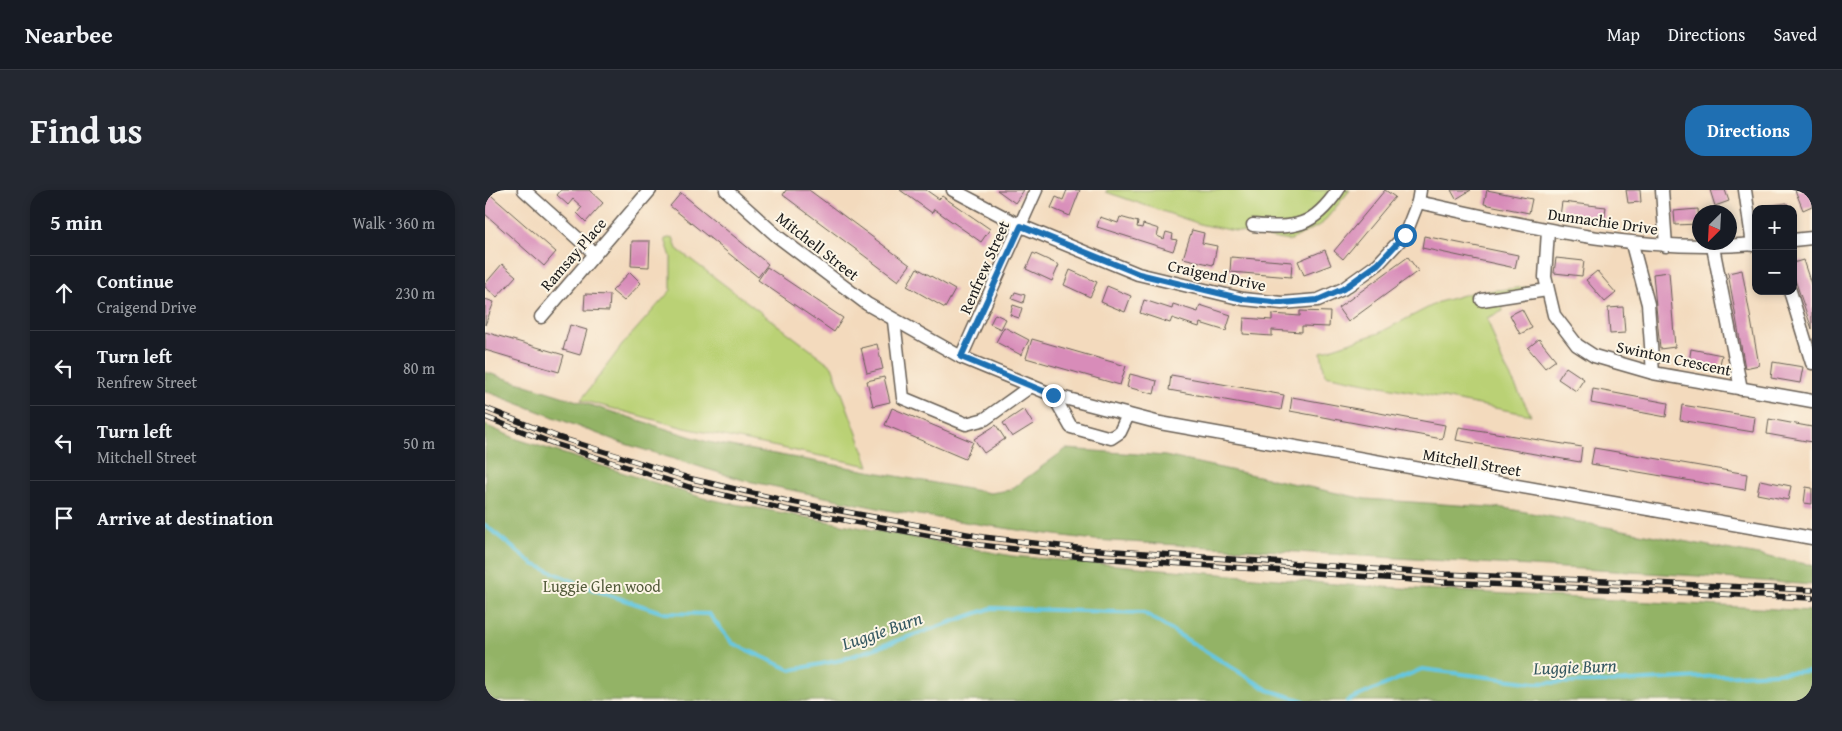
<!DOCTYPE html>
<meta charset="utf-8">
<style>
body{margin:0;font-family:"Gentium Book Plus",serif;background:#242831;color:#f1f3f6}
.controls{position:absolute;right:15px;top:15px;display:grid;overflow:hidden;border-radius:10px;box-shadow:0 2px 8px #0003}
.controls button{width:45px;height:45px;display:grid;place-items:center;padding:0;border:0;border-bottom:1px solid #363941;background:#171b24;color:#f1f3f6;font:25px sans-serif}
.compass{position:absolute;left:1207px;top:15px;width:45px;height:45px;border-radius:50%;background:#171b24;box-shadow:0 2px 8px #0003;rotate:204deg}
.stop{position:absolute;width:15px;height:15px;margin:-11px;border:4px solid #1f6fb2;border-radius:50%;background:#fff}
.stop.end{background:#1f6fb2;border-color:#fff;box-shadow:0 1px 5px #0008}
.list{margin:0;padding:0;list-style:none}
h2{display:flex;justify-content:space-between;align-items:center;height:65px;margin:0;padding:0 20px;font-size:21px}
h2 small{font-size:16px;font-weight:400;color:#9ea1a6}
.list li{display:grid;grid-template-columns:32px 1fr auto;gap:15px;align-items:center;box-sizing:border-box;height:75px;padding:0 20px;border-top:1px solid #363941}
.list b{display:block;font-size:19px;white-space:nowrap}
.list p{margin:0;font-size:16px;white-space:nowrap;color:#9ea1a6}
.list em{font-size:16px;font-style:normal;color:#9ea1a6}
.icon{flex:none;width:28px;height:28px;fill:none;stroke:currentColor;stroke-width:2;stroke-linecap:round;stroke-linejoin:round}
.map{position:relative;flex:none;width:1327px;height:511px;overflow:hidden;border-radius:20px}
header{display:flex;align-items:center;gap:30px;box-sizing:border-box;height:70px;padding:0 25px;background:#171b24;border-bottom:1px solid #363941}
header strong{font-size:24px}
nav{display:flex;gap:28px;margin-inline-start:auto;font-size:18px}
.intro{display:flex;align-items:center;justify-content:space-between;box-sizing:border-box;height:120px;padding:0 30px}
h1{margin:0;font-size:35px}
.button{padding:12px 22px;border-radius:20px;background:#1f6fb2;color:#fff;font-size:18px;font-weight:700}
main{display:flex;gap:30px;padding:0 30px}
aside{flex:1;background:#171b24;border-radius:20px;box-shadow:0 2px 8px #0003}
.map>svg:first-child{display:block}
</style>
<header>
<strong>Nearbee</strong>
<nav><a>Map</a><a>Directions</a><a>Saved</a></nav>
</header>
<div class="intro"><h1>Find us</h1><a class="button">Directions</a></div>
<main>
<aside>
<h2>5 min<small>Walk · 360 m</small></h2>
<ul class="list">
<li><svg class="icon" aria-label="ahead" viewBox="0 0 24 24"><path d="M12 20V5M6 11l6-6 6 6"/></svg><div><b>Continue</b><p>Craigend Drive</p></div><em>230 m</em></li>
<li><svg class="icon" aria-label="left" viewBox="0 0 24 24"><path d="M17 20v-9H6M10 6l-5 5 5 5"/></svg><div><b>Turn left</b><p>Renfrew Street</p></div><em>80 m</em></li>
<li><svg class="icon" aria-label="left" viewBox="0 0 24 24"><path d="M17 20v-9H6M10 6l-5 5 5 5"/></svg><div><b>Turn left</b><p>Mitchell Street</p></div><em>50 m</em></li>
<li><svg class="icon" aria-label="arrive" viewBox="0 0 24 24"><path d="M6 21V4h12l-3 4 3 4H6"/></svg><div><b>Arrive at destination</b></div></li>
</ul>
</aside>
<div class="map">
<svg width="1327" height="511" viewBox="0 0 1327 511">
<rect width="100%" height="100%" fill="#fcf5e5"/>
<filter id="ink" filterUnits="userSpaceOnUse"><feTurbulence type="fractalNoise" baseFrequency=".02" numOctaves="2"/><feDisplacementMap in="SourceGraphic" scale="10" xChannelSelector="R" yChannelSelector="G"/><feConvolveMatrix kernelMatrix="1 2 1 2 8 2 1 2 1" color-interpolation-filters="sRGB"/></filter>
<filter id="wash" filterUnits="userSpaceOnUse"><feTurbulence type="fractalNoise" baseFrequency=".0096" numOctaves="4" result="noise"/><feDisplacementMap in="SourceGraphic" scale="20" xChannelSelector="R" yChannelSelector="G"/><feGaussianBlur stdDeviation="1.12" result="paint"/><feColorMatrix in="noise" values="0 0 0 0 0 0 0 0 0 0 0 0 0 0 0 0 0 1.4 0 .05"/><feComposite in="paint" operator="in"/></filter>
<g filter="url(#wash)">
<rect width="100%" height="100%" fill="#f3dabd"/>
<!-- green -->
<g fill="#bad175" stroke="#6b7648">
<polygon points="622,0 865,0 837,34 804,51 718,35 621,2"/>
<polygon points="188,47 192,59 347,176 384,276 200,238 96,210 138,154 186,100 186,67 180,49"/>
<polygon points="1041,97 1048,106 1017,115 1018,121 1002,128 1017,171 1046,225 840,185 836,162 894,143 954,112 985,103"/>
</g>
<!-- forest -->
<g fill="#93b366" stroke="#586841">
<polygon points="0,182 223,252 505,303 525,300 581,259 680,266 880,309 1019,318 1327,375 1327,395 1213,386 610,350 539,341 407,321 258,290 137,253 0,201"/>
<polygon points="0,235 32,249 218,308 527,366 862,395 1327,421 1327,511 9,511 0,502"/>
</g>
<g fill="none" stroke-linecap="round" stroke-linejoin="round">
<!-- stream -->
<g stroke="#64c7e2" stroke-width="4">
<polyline points="0,335 48,374 109,400 179,423 224,424 247,453 306,480 356,470 507,418 659,423 783,500 819,511"/>
<polyline points="862,511 937,479 1050,493 1124,492 1327,481"/>
</g>
</g>
<g id="blocks">
<!-- building -->
<g fill="#d88cb9">
<polygon points="0,0 71,62 59,76 0,24"/>
<polygon points="76,0 104,0 118,13 101,32 92,23 97,17 88,9 83,15 72,5"/>
<polygon points="301,0 324,0 425,75 413,91 298,5"/>
<polygon points="415,0 441,0 454,9 457,6 505,39 496,52 449,19 447,23"/>
<polygon points="512,0 539,0 530,13"/>
<polygon points="582,0 595,0 585,26 566,18 571,7 578,10"/>
<polygon points="900,0 910,7 858,69 849,61"/>
<polygon points="966,0 986,0 971,9"/>
<polygon points="1002,0 1047,9 1044,23 999,14"/>
<polygon points="1141,0 1155,0 1156,12 1143,13"/>
<polygon points="1225,0 1240,0 1244,11 1230,16"/>
<polygon points="1310,0 1326,0 1327,16 1318,20"/>
<polygon points="196,3 283,74 273,87 185,16"/>
<polygon points="1077,12 1121,17 1119,31 1075,26"/>
<polygon points="1302,13 1303,19 1278,19 1278,16"/>
<polygon points="1213,19 1214,34 1190,35 1189,21"/>
<polygon points="615,27 633,33 635,27 653,32 652,37 657,38 658,34 674,39 672,46 679,49 681,42 688,44 687,49 692,50 688,61 612,37"/>
<polygon points="707,40 719,43 717,53 732,56 728,75 698,68"/>
<polygon points="939,46 1033,65 1030,78 937,58"/>
<polygon points="147,51 165,51 164,77 146,76"/>
<polygon points="840,60 846,75 819,85 813,71"/>
<polygon points="548,63 574,75 567,91 541,79"/>
<polygon points="746,67 807,72 806,87 745,82"/>
<polygon points="923,67 933,81 863,132 853,118"/>
<polygon points="1071,68 1099,71 1097,86 1069,83"/>
<polygon points="1318,70 1327,97 1327,139 1308,84 1308,73"/>
<polygon points="17,74 31,86 12,107 0,97 0,94"/>
<polygon points="282,77 358,128 349,142 273,90"/>
<polygon points="432,78 470,100 460,118 422,96"/>
<polygon points="585,80 612,92 605,107 579,95"/>
<polygon points="1257,80 1274,175 1260,178 1243,83"/>
<polygon points="1112,81 1131,103 1120,112 1101,90"/>
<polygon points="145,82 156,93 139,111 127,101"/>
<polygon points="1184,82 1190,157 1175,159 1168,84"/>
<polygon points="622,96 646,106 640,122 616,112"/>
<polygon points="530,102 540,105 538,113 527,109"/>
<polygon points="100,104 125,105 124,121 99,120"/>
<polygon points="0,109 9,112 0,135"/>
<polygon points="659,110 687,119 688,114 713,122 715,115 746,125 741,141 715,133 714,137 687,128 685,133 655,123"/>
<polygon points="528,115 537,118 534,128 525,125"/>
<polygon points="1138,117 1140,143 1125,144 1123,118"/>
<polygon points="1037,119 1047,138 1035,144 1025,125"/>
<polygon points="815,121 845,122 844,137 817,136 817,142 787,140 787,146 758,144 759,128 787,130 787,124 815,126"/>
<polygon points="510,124 521,129 516,139 505,134"/>
<polygon points="85,135 102,140 95,165 78,160"/>
<polygon points="519,137 544,150 536,165 511,152"/>
<polygon points="0,142 79,165 74,182 0,160"/>
<polygon points="547,149 641,176 635,195 541,168"/>
<polygon points="1054,149 1071,170 1060,178 1043,158"/>
<polygon points="392,154 398,179 382,183 376,158"/>
<polygon points="1206,159 1237,165 1234,179 1204,173"/>
<polygon points="1288,172 1318,177 1315,193 1286,188"/>
<polygon points="1081,177 1099,189 1091,201 1073,189"/>
<polygon points="645,184 672,191 669,204 642,197"/>
<polygon points="686,185 799,205 796,220 684,200"/>
<polygon points="399,187 405,212 388,216 382,191"/>
<polygon points="1108,199 1183,213 1181,227 1106,213"/>
<polygon points="807,207 960,235 957,249 805,221"/>
<polygon points="1197,215 1270,227 1268,242 1195,230"/>
<polygon points="407,218 488,252 480,269 400,235"/>
<polygon points="539,219 548,234 527,247 518,233"/>
<polygon points="1284,229 1327,237 1327,252 1282,244"/>
<polygon points="511,235 520,249 499,263 489,249"/>
<polygon points="974,237 1097,257 1095,272 971,250"/>
<polygon points="1109,258 1262,284 1260,300 1106,274"/>
<polygon points="1275,290 1306,296 1303,310 1272,304"/>
<polygon points="1321,297 1327,298 1327,314 1319,313"/>
</g>
</g>
</g>
<g filter="url(#ink)">
<use href="#blocks" fill-opacity="0" stroke="#675e54" stroke-width="1"/>
<g fill="none" stroke-linecap="round" stroke-linejoin="round">
<!-- minor casing -->
<g stroke="#675e54" stroke-width="15">
<g id="minor">
<polyline points="39,0 110,64"/>
<polyline points="241,0 292,46 382,114 476,167 568,205 675,233 1327,348"/>
<polyline points="468,0 536,36 653,84 758,109 797,113 833,110 858,99 893,74 920,45 933,12 935,0"/>
<polyline points="1177,0 1181,56"/>
<polyline points="1260,0 1268,55"/>
<path d="M 933,12 C 1045,37 1155,64 1271,54"/>
<path d="M 768,35 C 810,39 828,37 853,0"/>
<polyline points="1063,41 1060,87 1069,125 1092,155 1109,166 1168,183 1327,211"/>
<polyline points="1308,50 1327,48"/>
<polyline points="1147,54 1163,114 1168,183"/>
<polyline points="1228,57 1256,199"/>
<polyline points="1305,101 1327,173"/>
<polyline points="997,110 1062,100"/>
<polyline points="56,127 165,0"/>
<polyline points="409,131 418,208 481,234 500,229 546,196"/>
<polyline points="476,167 551,0"/>
<polyline points="568,205 586,237 626,248 635,242 643,225"/>
</g>
</g>
<!-- minor -->
<use href="#minor" stroke="#fff" stroke-width="12"/>
<!-- rail casing -->
<g stroke="#1c1c1c" stroke-width="5.5">
<g id="rail">
<polyline points="0,218 73,247 207,289 302,311 498,347 601,359 960,384 1327,400"/>
<polyline points="0,227 70,254 204,297 299,319 495,355 598,367 957,392 1327,408"/>
</g>
</g>
<!-- rail -->
<use href="#rail" stroke="#fcf5e5" stroke-width="4" stroke-dasharray="11" stroke-linecap="butt"/>
</g>
</g>
<g fill="none" stroke-linecap="round" stroke-linejoin="round" filter="url(#ink)">
<!-- route -->
<polyline stroke="#1f6fb2" stroke-width="6" points="568,205 476,167 536,36 654,84 758,109 797,113 833,110 858,99 893,74 920,45"/>
</g>
<g text-anchor="middle" stroke-width="4" stroke-linejoin="round" paint-order="stroke">
<!-- street labels -->
<g font-size="16" fill="#1c1c1c" stroke="#fcf5e5">
<text transform="translate(1118 31) rotate(8)" y="6">Dunnachie Drive</text>
<text transform="translate(333 56) rotate(38)" y="6">Mitchell Street</text>
<text transform="translate(88 64) rotate(-49)" y="6">Ramsay Place</text>
<text transform="translate(499 77) rotate(-66)" y="6">Renfrew Street</text>
<text transform="translate(732 85) rotate(12)" y="6">Craigend Drive</text>
<text transform="translate(1189 168) rotate(12)" y="6">Swinton Crescent</text>
<text transform="translate(987 272) rotate(10)" y="6">Mitchell Street</text>
</g>
<!-- park labels -->
<g font-size="16" fill="#535b3b" stroke="#fcf5e5">
<text x="117" y="402">Luggie Glen wood</text>
</g>
<!-- water labels -->
<g font-size="18" font-style="italic" fill="#355861" stroke="#fcf5e5">
<text transform="translate(397 441) rotate(-19)" y="6">Luggie Burn</text>
<text transform="translate(1090 477) rotate(-2)" y="6">Luggie Burn</text>
</g>
</g>
</svg>
<div class="controls">
<button>+</button>
<button>−</button>
</div>
<svg class="compass" viewBox="-18 -18 36 36"><path d="M0-13l5 13h-10z" fill="#e53935"/><path d="M0 13l5-13h-10z" fill="#9ea1a6"/></svg>
<div class="stop" style="left:920px;top:45px"></div>
<div class="stop end" style="left:568px;top:205px"></div>
</div>
</main>
